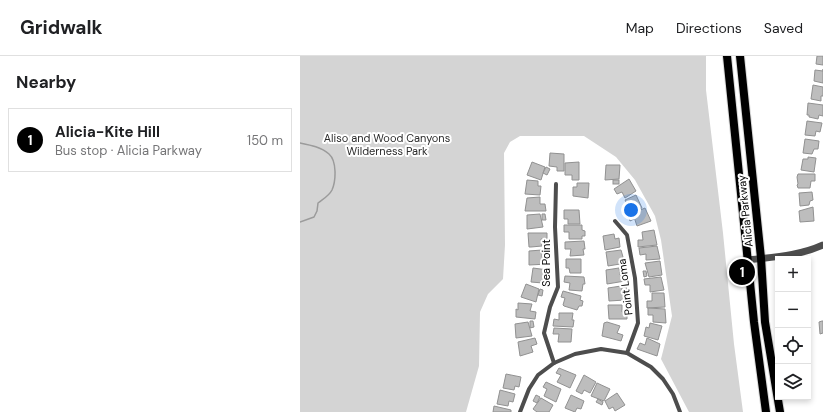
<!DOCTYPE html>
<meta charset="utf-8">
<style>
body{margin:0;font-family:"DM Sans",sans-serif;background:#f2f2f2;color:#202124}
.controls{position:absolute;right:12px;bottom:12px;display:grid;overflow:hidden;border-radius:0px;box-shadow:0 2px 6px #0003}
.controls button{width:36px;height:36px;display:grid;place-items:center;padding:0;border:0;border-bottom:1px solid #e0e0e0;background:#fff;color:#202124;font:20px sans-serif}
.you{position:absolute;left:331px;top:154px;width:14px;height:14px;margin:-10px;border:3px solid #fff;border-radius:50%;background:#1a73e8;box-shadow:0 0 0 6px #1a73e833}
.badge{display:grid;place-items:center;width:26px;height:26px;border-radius:50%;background:#000;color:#fff;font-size:13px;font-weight:700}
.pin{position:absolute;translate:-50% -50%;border:2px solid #fff;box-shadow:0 1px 4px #0006}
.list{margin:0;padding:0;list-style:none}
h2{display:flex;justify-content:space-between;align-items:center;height:52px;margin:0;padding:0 16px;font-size:17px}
h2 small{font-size:13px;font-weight:400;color:#757577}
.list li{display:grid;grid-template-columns:26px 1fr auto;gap:12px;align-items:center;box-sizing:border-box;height:64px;margin:0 8px 8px;padding:0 8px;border:1px solid #e0e0e0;border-radius:0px}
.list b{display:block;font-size:15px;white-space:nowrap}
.list p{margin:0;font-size:13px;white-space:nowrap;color:#757577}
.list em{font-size:13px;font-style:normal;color:#757577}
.icon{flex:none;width:22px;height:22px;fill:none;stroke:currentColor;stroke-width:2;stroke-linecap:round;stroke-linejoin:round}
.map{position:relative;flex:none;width:523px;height:356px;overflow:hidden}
header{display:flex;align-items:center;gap:24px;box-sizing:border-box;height:56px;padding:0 20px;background:#fff;border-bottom:1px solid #e0e0e0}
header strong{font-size:19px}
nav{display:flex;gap:22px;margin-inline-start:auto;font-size:14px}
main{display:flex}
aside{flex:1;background:#fff}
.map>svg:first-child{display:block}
</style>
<header>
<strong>Gridwalk</strong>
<nav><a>Map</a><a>Directions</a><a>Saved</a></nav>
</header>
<main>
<aside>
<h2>Nearby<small></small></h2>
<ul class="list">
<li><span class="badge">1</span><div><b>Alicia-Kite Hill</b><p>Bus stop · Alicia Parkway</p></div><em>150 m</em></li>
</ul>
</aside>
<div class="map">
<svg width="523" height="356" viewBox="0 0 523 356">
<rect width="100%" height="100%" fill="#fff"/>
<!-- green -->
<polygon fill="#d4d4d4" points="0,0 406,0 406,34 423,177 434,288 443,356 389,356 361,303 372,260 361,184 355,160 335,124 316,101 284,80 220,80 210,86 204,97 205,189 203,223 188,238 180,256 179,310 166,356 0,356"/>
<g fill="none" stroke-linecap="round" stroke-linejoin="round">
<!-- stream -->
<path stroke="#9b9b9b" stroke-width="1.5" d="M 0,87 C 10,89 21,91 29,98 C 37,105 36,125 32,134 C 29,140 23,143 18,147 L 17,155 L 14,161 L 0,166"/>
</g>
<!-- building -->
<g fill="#bdbdbd" stroke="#919191">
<polygon points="517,0 523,0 523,9 516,8"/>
<polygon points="523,13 523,27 514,25 515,14 523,15"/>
<polygon points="513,29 523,31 523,40 521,40 521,45 511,43"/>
<polygon points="508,47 523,49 523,60 519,59 518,63 509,61 509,59 507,59"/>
<polygon points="507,65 522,67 520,76 516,75 515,80 505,79"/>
<polygon points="505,83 519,85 518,93 514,93 512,98 503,97"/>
<polygon points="250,97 264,98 264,115 257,115 257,111 249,110"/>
<polygon points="508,101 516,102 514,116 501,114 503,103 508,103"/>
<polygon points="232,106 245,111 241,124 227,119"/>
<polygon points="279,106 279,124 272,124 272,119 265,119 265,107"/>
<polygon points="306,109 320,109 319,123 305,124"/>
<polygon points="246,111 250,113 247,119 243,117"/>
<polygon points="498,118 515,118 515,125 511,125 510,132 498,132 497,129 498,128 497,121"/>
<polygon points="329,123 336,135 325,142 322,136 317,138 314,133"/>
<polygon points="227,124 238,125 238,130 241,130 240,139 225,138"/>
<rect x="313" y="124" width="6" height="4"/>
<polygon points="277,127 289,127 288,142 273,140 273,131 277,131"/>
<polygon points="512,136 513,144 510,145 509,149 500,150 499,137"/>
<polygon points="336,139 342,152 328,157 324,150 327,148 325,144"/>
<polygon points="240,141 240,148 245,148 246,155 225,155 227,142"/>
<polygon points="513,151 514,165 500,166 499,155"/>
<polygon points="345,152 351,165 337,170 334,161 333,162 334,163 330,165 328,159 331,158 332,159 333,159 333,157"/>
<polygon points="264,154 279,154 280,168 268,168 268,163 264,163"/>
<polygon points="240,158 243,171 227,173 227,159"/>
<polygon points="242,158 245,158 246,164 242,164"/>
<polygon points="264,169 282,169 282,174 285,175 285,180 282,180 282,183 269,183 269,176 264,176"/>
<polygon points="354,174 357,189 338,191 338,184 343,184 342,176"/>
<polygon points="228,177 247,177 247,183 241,183 242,190 231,191 229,191"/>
<polygon points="314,178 315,183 319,182 320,191 305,194 303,180"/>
<polygon points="284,185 285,193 283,193 284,199 270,200 271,193 265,193 265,186"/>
<polygon points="357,190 360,203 346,204 346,198 340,199 339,192"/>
<polygon points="242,194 242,201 247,201 248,208 229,209 229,195"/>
<polygon points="321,194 323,201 322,203 319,204 320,208 308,210 306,196"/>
<polygon points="266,203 281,203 281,217 270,217 269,212 266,212"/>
<polygon points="360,205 362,219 349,221 345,207"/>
<polygon points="233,212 248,214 247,222 243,222 243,227 231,226"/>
<polygon points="319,212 320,219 324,219 325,225 307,228 306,214"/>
<polygon points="343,215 346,215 347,220 344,221"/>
<polygon points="265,220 284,221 285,228 283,228 282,235 269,234 270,227 264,226"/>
<polygon points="361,221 364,234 350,236 350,229 345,229 344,223"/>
<polygon points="226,228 239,233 236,246 221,241"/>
<polygon points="326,229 327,235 323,236 322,230"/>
<polygon points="321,230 325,244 309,245 308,232"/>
<polygon points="240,233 243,234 242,240 238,239"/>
<polygon points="263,235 281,240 280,244 283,245 282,250 279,250 277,254 264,250 263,249 265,242 261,241"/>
<polygon points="352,237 364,237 365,251 347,252 347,245 352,245"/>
<polygon points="218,247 232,248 230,255 236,256 235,263 216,261 216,253 218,254"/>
<polygon points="308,249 322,249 322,256 327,256 327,263 309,263"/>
<polygon points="348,252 365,253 366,267 353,266 353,259 348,259"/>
<polygon points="259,257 273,257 272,264 274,264 273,271 253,270 254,263 259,264"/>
<polygon points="230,265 233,265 234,271 230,272"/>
<polygon points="522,265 523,265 523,277 520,278 519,266"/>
<polygon points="228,266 232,280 216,282 215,268"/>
<polygon points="307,266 320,270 317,277 323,279 321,285 302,280 304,267"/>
<polygon points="350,267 362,270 358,284 344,280 346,271 349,272"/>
<polygon points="254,272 272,273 271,286 258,286 259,278 253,278"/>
<polygon points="235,282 237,288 231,290 233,296 220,300 218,286"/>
<polygon points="347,282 360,288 357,300 337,293 340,287 345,289"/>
<polygon points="259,312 276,319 270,332 257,326 261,319 256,317"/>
<polygon points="206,318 221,321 219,331 215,330 214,334 203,332"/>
<polygon points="284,319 296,326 290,337 284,334 282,338 276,335"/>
<polygon points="246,326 261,333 256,346 244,340 247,333 243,331"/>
<polygon points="297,327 310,333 304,345 291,340"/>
<polygon points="200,334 215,338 213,346 209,345 208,350 197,348"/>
<polygon points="317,337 325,349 315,355 313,351 309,353 305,345"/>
<polygon points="236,339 240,341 237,347 233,345"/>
<polygon points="271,339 284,345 281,353 277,352 275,356 265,352"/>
<polygon points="241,342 253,349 249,356 237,356 233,353"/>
<polygon points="298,343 303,346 302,349 296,346"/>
<polygon points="194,350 211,354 211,356 193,356"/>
</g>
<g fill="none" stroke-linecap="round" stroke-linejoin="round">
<!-- primary casing -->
<g stroke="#dbdbdb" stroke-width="10">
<g id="primary">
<polyline points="427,0 454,266 466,356"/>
<polyline points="440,0 461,202 465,266 480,356"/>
</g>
</g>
<!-- minor -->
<g stroke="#4d4d4d" stroke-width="4">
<polyline points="315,165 327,179 335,222 338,267 327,297"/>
<polyline points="254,307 244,277 250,251 258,231 255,171 256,128"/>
<polyline points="220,356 229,333 238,319 254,307 275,298 301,293 327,297 351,311 363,323 373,338 380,356"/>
</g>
<!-- tertiary -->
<path stroke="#4d4d4d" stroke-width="7" d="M 447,204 C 473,201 499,200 523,189"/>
<!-- primary -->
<use href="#primary" stroke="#000" stroke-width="8"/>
</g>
<g text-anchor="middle" stroke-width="4" stroke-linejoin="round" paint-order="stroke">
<!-- park labels -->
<g font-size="11" fill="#2b2b2b" stroke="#fff">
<text x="87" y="86">Aliso and Wood Canyons<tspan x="87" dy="13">Wilderness Park</tspan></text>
</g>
<!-- street labels -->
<g font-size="11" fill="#000" stroke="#fff">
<text transform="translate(445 155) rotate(-96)" y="4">Alicia Parkway</text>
<text transform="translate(246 207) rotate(-90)" y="4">Sea Point</text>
<text transform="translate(325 231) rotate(-97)" y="4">Point Loma</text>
</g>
</g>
</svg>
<div class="controls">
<button>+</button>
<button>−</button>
<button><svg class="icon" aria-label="locate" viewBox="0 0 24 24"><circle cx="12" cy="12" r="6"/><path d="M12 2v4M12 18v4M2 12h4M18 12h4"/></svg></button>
<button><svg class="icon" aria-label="layers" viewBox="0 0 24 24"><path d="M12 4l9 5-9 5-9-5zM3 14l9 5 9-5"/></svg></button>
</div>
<div class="you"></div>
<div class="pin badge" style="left:442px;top:216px">1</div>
</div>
</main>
